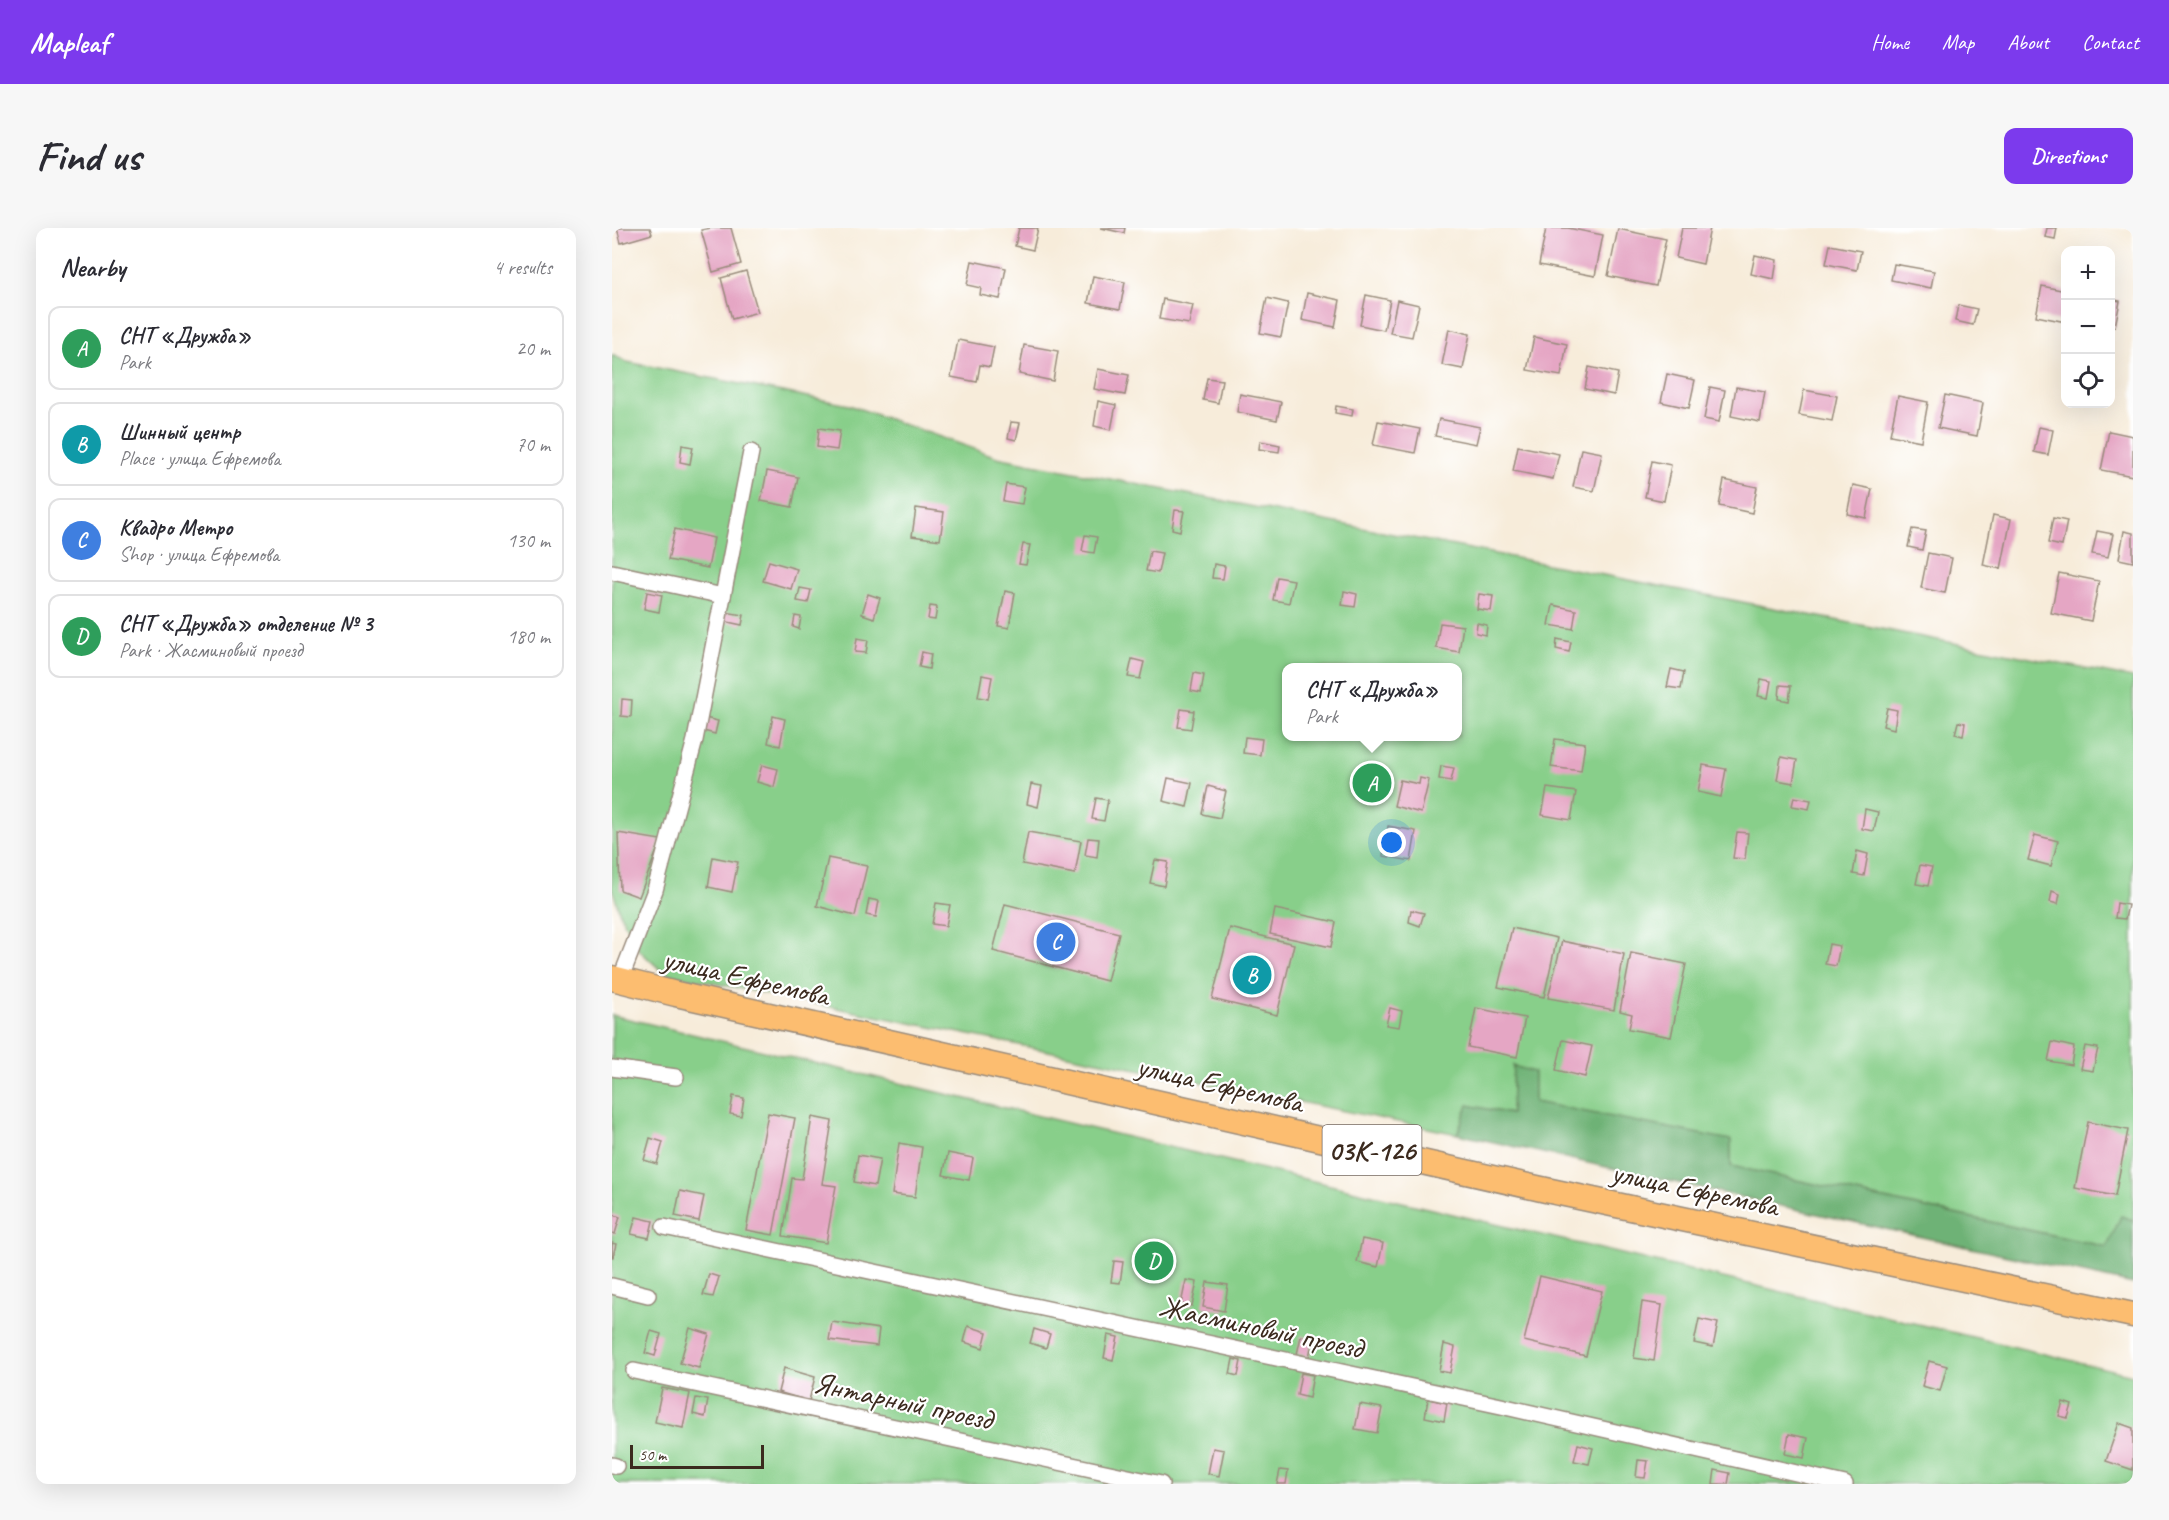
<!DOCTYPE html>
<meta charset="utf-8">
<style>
body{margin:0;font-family:Caveat,sans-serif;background:#f7f7f7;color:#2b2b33}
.controls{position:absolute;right:18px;top:18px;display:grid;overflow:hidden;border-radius:12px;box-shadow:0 6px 24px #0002}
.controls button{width:54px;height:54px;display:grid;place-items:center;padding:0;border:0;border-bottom:2px solid #e1e1e2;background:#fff;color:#2b2b33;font:30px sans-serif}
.scale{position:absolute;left:18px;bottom:15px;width:134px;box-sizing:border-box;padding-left:6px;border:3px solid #3b2a1e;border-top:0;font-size:16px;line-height:21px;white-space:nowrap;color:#3b2a1e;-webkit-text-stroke:4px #fff;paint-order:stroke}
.you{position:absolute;left:780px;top:615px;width:21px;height:21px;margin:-15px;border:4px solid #fff;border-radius:50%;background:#1a73e8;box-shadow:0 0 0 9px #1a73e833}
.badge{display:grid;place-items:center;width:39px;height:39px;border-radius:50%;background:#7c3aed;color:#fff;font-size:20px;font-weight:700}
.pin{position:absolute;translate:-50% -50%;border:3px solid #fff;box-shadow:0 2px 6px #0006}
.popup{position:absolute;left:670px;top:435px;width:180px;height:78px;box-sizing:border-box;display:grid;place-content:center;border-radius:12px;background:#fff;filter:drop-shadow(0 2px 4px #0005);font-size:20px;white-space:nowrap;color:#7c7c81}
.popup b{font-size:22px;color:#2b2b33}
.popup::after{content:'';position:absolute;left:50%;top:100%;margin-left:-12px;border:12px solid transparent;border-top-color:#fff}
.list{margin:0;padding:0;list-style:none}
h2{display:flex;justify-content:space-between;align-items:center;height:78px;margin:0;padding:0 24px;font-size:26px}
h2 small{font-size:20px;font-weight:400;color:#7c7c81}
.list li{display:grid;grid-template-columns:39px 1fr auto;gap:18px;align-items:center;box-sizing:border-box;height:84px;margin:0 12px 12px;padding:0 12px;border:2px solid #e1e1e2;border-radius:12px}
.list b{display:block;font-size:22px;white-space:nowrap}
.list p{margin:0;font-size:20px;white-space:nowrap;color:#7c7c81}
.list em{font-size:20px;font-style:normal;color:#7c7c81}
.icon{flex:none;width:33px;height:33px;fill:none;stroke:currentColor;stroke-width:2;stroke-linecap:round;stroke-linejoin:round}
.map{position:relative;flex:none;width:1521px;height:1256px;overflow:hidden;border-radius:12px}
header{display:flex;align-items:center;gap:36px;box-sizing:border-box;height:84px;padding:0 30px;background:#7c3aed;color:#fff}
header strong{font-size:28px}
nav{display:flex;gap:33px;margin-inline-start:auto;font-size:21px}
.intro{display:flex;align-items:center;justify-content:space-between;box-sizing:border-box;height:144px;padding:0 36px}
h1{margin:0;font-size:42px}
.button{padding:15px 27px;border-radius:12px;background:#7c3aed;color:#fff;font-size:21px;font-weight:700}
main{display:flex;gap:36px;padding:0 36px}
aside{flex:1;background:#fff;border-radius:12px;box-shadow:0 6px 24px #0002}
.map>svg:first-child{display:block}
</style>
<header>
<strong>Mapleaf</strong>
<nav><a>Home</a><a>Map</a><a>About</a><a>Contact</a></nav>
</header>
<div class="intro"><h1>Find us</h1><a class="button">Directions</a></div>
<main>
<aside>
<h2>Nearby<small>4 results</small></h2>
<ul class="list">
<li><span class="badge" style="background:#2e9e5b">A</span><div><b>СНТ «Дружба»</b><p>Park</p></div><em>20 m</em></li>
<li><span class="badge" style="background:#0f9aa8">B</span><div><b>Шинный центр</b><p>Place · улица Ефремова</p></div><em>70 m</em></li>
<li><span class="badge" style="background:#3f7fe0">C</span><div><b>Квадро Метро</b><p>Shop · улица Ефремова</p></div><em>130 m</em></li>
<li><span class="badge" style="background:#2e9e5b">D</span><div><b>СНТ «Дружба» отделение № 3</b><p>Park · Жасминовый проезд</p></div><em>180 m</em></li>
</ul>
</aside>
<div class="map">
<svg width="1521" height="1256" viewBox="0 0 1521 1256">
<rect width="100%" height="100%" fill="#fff"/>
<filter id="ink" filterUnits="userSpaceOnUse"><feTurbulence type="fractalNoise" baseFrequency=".0167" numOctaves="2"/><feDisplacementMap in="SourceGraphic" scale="12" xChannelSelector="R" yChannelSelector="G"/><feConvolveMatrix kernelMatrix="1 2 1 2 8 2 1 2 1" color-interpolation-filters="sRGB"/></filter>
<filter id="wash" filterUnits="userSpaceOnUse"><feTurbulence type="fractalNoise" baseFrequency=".008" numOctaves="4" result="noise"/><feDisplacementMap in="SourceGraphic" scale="24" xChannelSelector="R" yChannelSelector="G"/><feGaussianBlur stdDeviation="1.35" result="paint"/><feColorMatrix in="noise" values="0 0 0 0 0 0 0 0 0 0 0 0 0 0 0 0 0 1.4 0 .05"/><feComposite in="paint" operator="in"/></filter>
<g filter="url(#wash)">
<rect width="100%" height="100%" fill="#f7ecda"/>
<!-- green -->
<g fill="#88cf8a" stroke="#627c54" stroke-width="1.5" fill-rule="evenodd">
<path d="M 0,127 L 15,134 L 237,177 L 385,229 L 1521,450 L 1521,992 L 1509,989 L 1496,1019 L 1119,938 L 1118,912 L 922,874 L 901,838 L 899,886 L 856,877 L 845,906 L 52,745 L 27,722 L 8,686 L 0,660 ZM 674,440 L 846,440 L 846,508 L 674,508 Z"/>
<polygon points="0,787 1521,1147 1521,1256 0,1256"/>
</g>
<!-- forest -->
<polygon fill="#6eb276" stroke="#546e4a" stroke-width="1.5" points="901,838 922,844 922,874 1119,912 1119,938 1495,1019 1509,988 1521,992 1521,1056 845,906 856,877 899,886"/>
<g id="blocks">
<!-- building -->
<g fill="#e5a6c4">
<polygon points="5,0 38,0 40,6 9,15"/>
<polygon points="99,0 119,0 129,36 101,44 89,2"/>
<polygon points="407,0 426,0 421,22 403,18"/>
<polygon points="489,0 513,0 512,5"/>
<polygon points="934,0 956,0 991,7 983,48 927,37"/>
<polygon points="1070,0 1098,0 1091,36 1064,30"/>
<polygon points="1435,0 1445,0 1443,11 1433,9"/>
<polygon points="1006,1 1054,11 1044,58 996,48"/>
<polygon points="1218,17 1249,23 1245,42 1214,36"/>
<polygon points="1143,27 1165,32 1162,51 1139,46"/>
<polygon points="360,33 394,40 388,71 368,67 369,60 355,57"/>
<polygon points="1282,36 1322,43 1319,60 1279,52"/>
<polygon points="134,43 146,84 120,91 109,50"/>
<polygon points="481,48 513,54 508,81 476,75"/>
<polygon points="1430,58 1454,63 1454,94 1424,88"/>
<polygon points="695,65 728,72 723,99 690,92"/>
<polygon points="754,67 778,72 772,102 748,97"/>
<polygon points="655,70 676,75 669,109 648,105"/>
<polygon points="551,71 581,77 577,96 547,91"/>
<polygon points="1498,71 1508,73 1503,99 1498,98"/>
<polygon points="785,72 807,77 800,109 778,105"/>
<polygon points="1346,77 1365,81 1361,97 1343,93"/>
<polygon points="837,101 858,106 851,141 830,137"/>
<polygon points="922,109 955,116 949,148 915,142"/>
<polygon points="346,112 382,119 378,139 368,137 365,154 339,149"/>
<polygon points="412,117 446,123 441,153 407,146"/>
<polygon points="977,139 1006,145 1002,167 973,161"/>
<polygon points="486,141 517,147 513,167 482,161"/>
<polygon points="1055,146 1083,152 1077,180 1049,174"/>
<polygon points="595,150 610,152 606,175 591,172"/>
<polygon points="1098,159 1113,162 1107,194 1092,191"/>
<polygon points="1124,159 1153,164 1148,194 1119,188"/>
<polygon points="1192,162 1225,168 1220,193 1187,187"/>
<polygon points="628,166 669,174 665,192 625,184"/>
<polygon points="1333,167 1371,175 1365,208 1326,200"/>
<polygon points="1286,168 1316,174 1309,213 1278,207"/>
<polygon points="486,173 504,177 499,202 482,198"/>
<polygon points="724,178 741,181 740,188 723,185"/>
<polygon points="827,191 868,199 864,216 823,208"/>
<polygon points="766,193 808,201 803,225 761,217"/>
<polygon points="399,194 408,195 404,212 396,210"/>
<polygon points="1427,199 1441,202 1436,227 1422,224"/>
<polygon points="207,200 228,203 225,222 205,219"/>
<polygon points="1497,203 1521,208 1521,248 1489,242"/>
<polygon points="648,213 668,217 667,224 647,221"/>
<polygon points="70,217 81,219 78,236 68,234"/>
<polygon points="906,218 947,226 941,251 901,243"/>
<polygon points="969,221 990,225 982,263 961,259"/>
<polygon points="1040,233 1059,237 1052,273 1033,269"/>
<polygon points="155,243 186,249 180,279 149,273"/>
<polygon points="1112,252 1145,259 1140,285 1107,278"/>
<polygon points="394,256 413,259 410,276 391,273"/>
<polygon points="1241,257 1260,261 1254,290 1235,286"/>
<polygon points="304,280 332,284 328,312 300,308"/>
<polygon points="563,282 572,283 568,303 560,301"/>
<polygon points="1381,287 1399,291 1389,341 1371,337"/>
<polygon points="1441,290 1455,293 1450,318 1436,315"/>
<polygon points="63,301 102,310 96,340 56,332"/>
<polygon points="1300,301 1314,303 1310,322 1296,319"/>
<polygon points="1485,303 1501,306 1496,329 1480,326"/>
<polygon points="1512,303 1521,305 1521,334 1507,331"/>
<polygon points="473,307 485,309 482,325 470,323"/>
<polygon points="411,316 418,317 414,337 407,336"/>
<polygon points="538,323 550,325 546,345 534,343"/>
<polygon points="1316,325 1340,330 1333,365 1309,360"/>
<polygon points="157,333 185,341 179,361 151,353"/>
<polygon points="602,336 613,338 611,351 600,350"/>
<polygon points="1447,345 1487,353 1479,393 1439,385"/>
<polygon points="665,349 682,352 677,375 661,372"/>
<polygon points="188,360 199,362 196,375 185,373"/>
<polygon points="393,363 403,365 397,400 386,398"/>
<polygon points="732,363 745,366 743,379 730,377"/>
<polygon points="35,364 50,367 47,384 32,381"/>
<polygon points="256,366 268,370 262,390 250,386"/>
<polygon points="867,366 881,368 879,383 865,381"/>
<polygon points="941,377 964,382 961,401 937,397"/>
<polygon points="318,378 325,379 323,392 316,391"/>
<polygon points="113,384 132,387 130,397 111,393"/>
<polygon points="183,388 189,389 187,401 181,399"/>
<polygon points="828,395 851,398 847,424 824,420"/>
<polygon points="865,395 875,397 874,407 864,405"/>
<polygon points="245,410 256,412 254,425 243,424"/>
<polygon points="945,411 959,414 957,424 944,421"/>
<polygon points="310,424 319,426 317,441 307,439"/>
<polygon points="520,431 532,434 528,451 516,449"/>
<polygon points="1059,441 1072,444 1069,461 1055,459"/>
<polygon points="582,445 592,447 589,465 579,463"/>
<polygon points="370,447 380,449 376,471 366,469"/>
<polygon points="1149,451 1159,453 1156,470 1146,468"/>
<polygon points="1168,457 1179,458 1177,473 1167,471"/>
<polygon points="10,471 20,472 19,489 9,488"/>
<polygon points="1275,480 1285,482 1282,501 1271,498"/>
<polygon points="569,481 582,483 579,501 566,499"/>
<polygon points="161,488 173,491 168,518 156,515"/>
<polygon points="93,490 106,493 103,506 91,503"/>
<polygon points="1346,494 1353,495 1351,508 1343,506"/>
<polygon points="633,509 650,511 648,527 631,525"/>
<polygon points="943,511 973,515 969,543 939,539"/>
<polygon points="1169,529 1185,532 1181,555 1165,552"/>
<polygon points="150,537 166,541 162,559 145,554"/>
<polygon points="1091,537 1114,541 1109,569 1086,564"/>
<polygon points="829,538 842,540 839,553 827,551"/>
<polygon points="556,550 580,555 575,579 551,573"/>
<polygon points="808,550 817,552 809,585 782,578 788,552 807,556"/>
<polygon points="419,556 430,558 426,579 415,576"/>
<polygon points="596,558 614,563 608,590 590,586"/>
<polygon points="935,560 964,564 959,592 930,587"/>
<polygon points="1182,569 1199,572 1197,581 1180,578"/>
<polygon points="484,570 496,572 492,593 480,591"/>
<polygon points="1253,581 1266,584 1262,603 1250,601"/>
<polygon points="776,598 804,603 799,633 771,628"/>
<polygon points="416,604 469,613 463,646 410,636"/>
<polygon points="1125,604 1136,605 1133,631 1121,630"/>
<polygon points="6,605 49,612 27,669 8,662"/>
<polygon points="1423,607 1446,613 1439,638 1416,632"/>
<polygon points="476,610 487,611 485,629 473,627"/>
<polygon points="1245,623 1256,626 1252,648 1241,646"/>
<polygon points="101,629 126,634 120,664 96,659"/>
<polygon points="216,630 255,638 243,688 205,678"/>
<polygon points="543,632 556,634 552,658 538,655"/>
<polygon points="1308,637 1320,639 1316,658 1304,656"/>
<polygon points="1440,663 1448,666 1446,676 1438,674"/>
<polygon points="257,671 267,673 264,689 254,687"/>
<polygon points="324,675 338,677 334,698 320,696"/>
<polygon points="1505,675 1516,677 1513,691 1503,690"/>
<polygon points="393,676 507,705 495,753 381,723"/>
<polygon points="663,681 724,694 719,719 658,706"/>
<polygon points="799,682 812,685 808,698 797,694"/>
<polygon points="618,700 682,716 665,787 600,771"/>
<polygon points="900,700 945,710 932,769 886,759"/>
<polygon points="950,713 1012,726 1002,782 936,770"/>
<polygon points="1217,716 1228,718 1224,738 1213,736"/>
<polygon points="1019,725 1074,736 1059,809 1017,801 1020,786 1008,783"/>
<polygon points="778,780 790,783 787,799 774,797"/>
<polygon points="864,780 913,790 905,829 856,819"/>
<polygon points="951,812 980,818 973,849 944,842"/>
<polygon points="1440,814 1462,819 1459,837 1436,833"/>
<polygon points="1473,818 1486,820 1481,843 1468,841"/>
<polygon points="121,868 132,870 129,888 118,886"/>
<polygon points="156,885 183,890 161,1007 134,1002"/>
<polygon points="200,889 220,893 210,956 224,958 214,1015 171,1008 180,950 190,951"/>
<polygon points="1476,894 1516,902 1503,968 1463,960"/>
<polygon points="38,910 51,914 45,936 32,932"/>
<polygon points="287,915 310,919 303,969 280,966"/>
<polygon points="336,925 361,930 357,952 331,947"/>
<polygon points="246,927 268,931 263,958 242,954"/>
<polygon points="68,963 92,968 87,993 63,988"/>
<polygon points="0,986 8,989 3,1006 0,1005"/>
<polygon points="24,989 41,993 37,1010 19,1006"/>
<polygon points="750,1011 771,1015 766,1039 745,1034"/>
<polygon points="0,1015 4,1016 1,1029 0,1029"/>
<polygon points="502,1033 511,1034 508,1055 499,1054"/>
<polygon points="97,1046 107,1049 101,1069 91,1067"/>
<polygon points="928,1048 990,1063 974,1128 912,1113"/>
<polygon points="574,1052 585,1054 580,1078 569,1076"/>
<polygon points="595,1054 616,1057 612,1083 591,1079"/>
<polygon points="1030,1074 1050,1077 1042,1133 1022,1130"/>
<polygon points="1087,1091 1106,1095 1101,1119 1082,1115"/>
<polygon points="220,1094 267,1101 265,1118 217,1112"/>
<polygon points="356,1098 375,1104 371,1120 352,1114"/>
<polygon points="78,1100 97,1106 87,1140 68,1135"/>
<polygon points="422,1101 438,1106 434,1120 418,1115"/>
<polygon points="39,1103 49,1106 43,1128 33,1125"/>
<polygon points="496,1107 506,1109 501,1132 492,1130"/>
<polygon points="689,1108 701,1111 697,1129 685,1126"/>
<polygon points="832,1116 843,1119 838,1145 827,1143"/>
<polygon points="621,1131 629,1133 626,1148 618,1146"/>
<polygon points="1317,1133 1335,1138 1328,1163 1310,1158"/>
<polygon points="172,1140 203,1149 197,1173 166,1164"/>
<polygon points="689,1145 701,1147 697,1170 685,1167"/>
<polygon points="50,1160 78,1165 71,1200 43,1194"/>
<polygon points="84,1170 96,1172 93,1189 81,1186"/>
<polygon points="816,1171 835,1175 832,1193 813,1189"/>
<polygon points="1451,1174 1460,1177 1456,1190 1447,1188"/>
<polygon points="748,1176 770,1180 765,1205 743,1201"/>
<polygon points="1507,1195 1521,1200 1521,1242 1494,1233"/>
<polygon points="1177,1206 1196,1210 1192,1230 1173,1226"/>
<polygon points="966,1216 981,1220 977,1236 962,1233"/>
<polygon points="601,1220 612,1222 607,1248 596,1246"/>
<polygon points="1026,1232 1036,1233 1033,1250 1024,1249"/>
<polygon points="668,1242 676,1243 674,1256 665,1256"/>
<polygon points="1103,1242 1118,1245 1116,1256 1101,1256"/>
</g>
</g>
</g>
<g filter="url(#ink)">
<use href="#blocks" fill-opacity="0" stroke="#998b7c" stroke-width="1.5"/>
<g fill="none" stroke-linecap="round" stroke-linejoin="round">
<!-- minor casing -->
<g stroke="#998b7c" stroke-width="18">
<g id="minor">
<polyline points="0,344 111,368"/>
<polyline points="8,752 43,662 83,512 139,224"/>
<polyline points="0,840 64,849"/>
<polyline points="52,999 889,1178 1233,1256"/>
<polyline points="0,1058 36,1067"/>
<polyline points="22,1143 549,1256"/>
<polyline points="0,1237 4,1238"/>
</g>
</g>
<!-- primary casing -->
<g stroke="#998b7c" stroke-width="27">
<polyline id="primary" points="0,750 64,766 934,962 1521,1087"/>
</g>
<!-- minor -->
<use href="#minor" stroke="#fff" stroke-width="15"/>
<!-- primary -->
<use href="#primary" stroke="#fcbd6f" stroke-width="24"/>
</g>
</g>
<g text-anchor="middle" stroke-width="4.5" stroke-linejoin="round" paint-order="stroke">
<!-- shield labels -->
<rect fill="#fff" stroke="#766a62" stroke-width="1.5" x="710.5" y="897" width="99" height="50" rx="4.5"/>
<g font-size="28" font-weight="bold" fill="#3b2a1e">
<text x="760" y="932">03К-126</text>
</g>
<!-- street labels -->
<g font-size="30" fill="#3b2a1e" stroke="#fff">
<text transform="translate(134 749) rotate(13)" y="10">улица Ефремова</text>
<text transform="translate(608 856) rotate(13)" y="10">улица Ефремова</text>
<text transform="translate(1083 961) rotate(12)" y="10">улица Ефремова</text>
<text transform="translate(649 1099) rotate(12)" y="10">Жасминовый проезд</text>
<text transform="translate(291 1173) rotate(12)" y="10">Янтарный проезд</text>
</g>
</g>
</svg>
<div class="controls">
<button>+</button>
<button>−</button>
<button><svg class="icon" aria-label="locate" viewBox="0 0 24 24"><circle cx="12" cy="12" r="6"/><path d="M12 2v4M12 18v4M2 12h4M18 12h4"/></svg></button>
</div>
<div class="scale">50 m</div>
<div class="you"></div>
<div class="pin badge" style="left:760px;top:555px;background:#2e9e5b">A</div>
<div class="popup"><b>СНТ «Дружба»</b>Park</div>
<div class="pin badge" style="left:640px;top:747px;background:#0f9aa8">B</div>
<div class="pin badge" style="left:444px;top:714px;background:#3f7fe0">C</div>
<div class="pin badge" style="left:542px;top:1033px;background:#2e9e5b">D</div>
</div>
</main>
